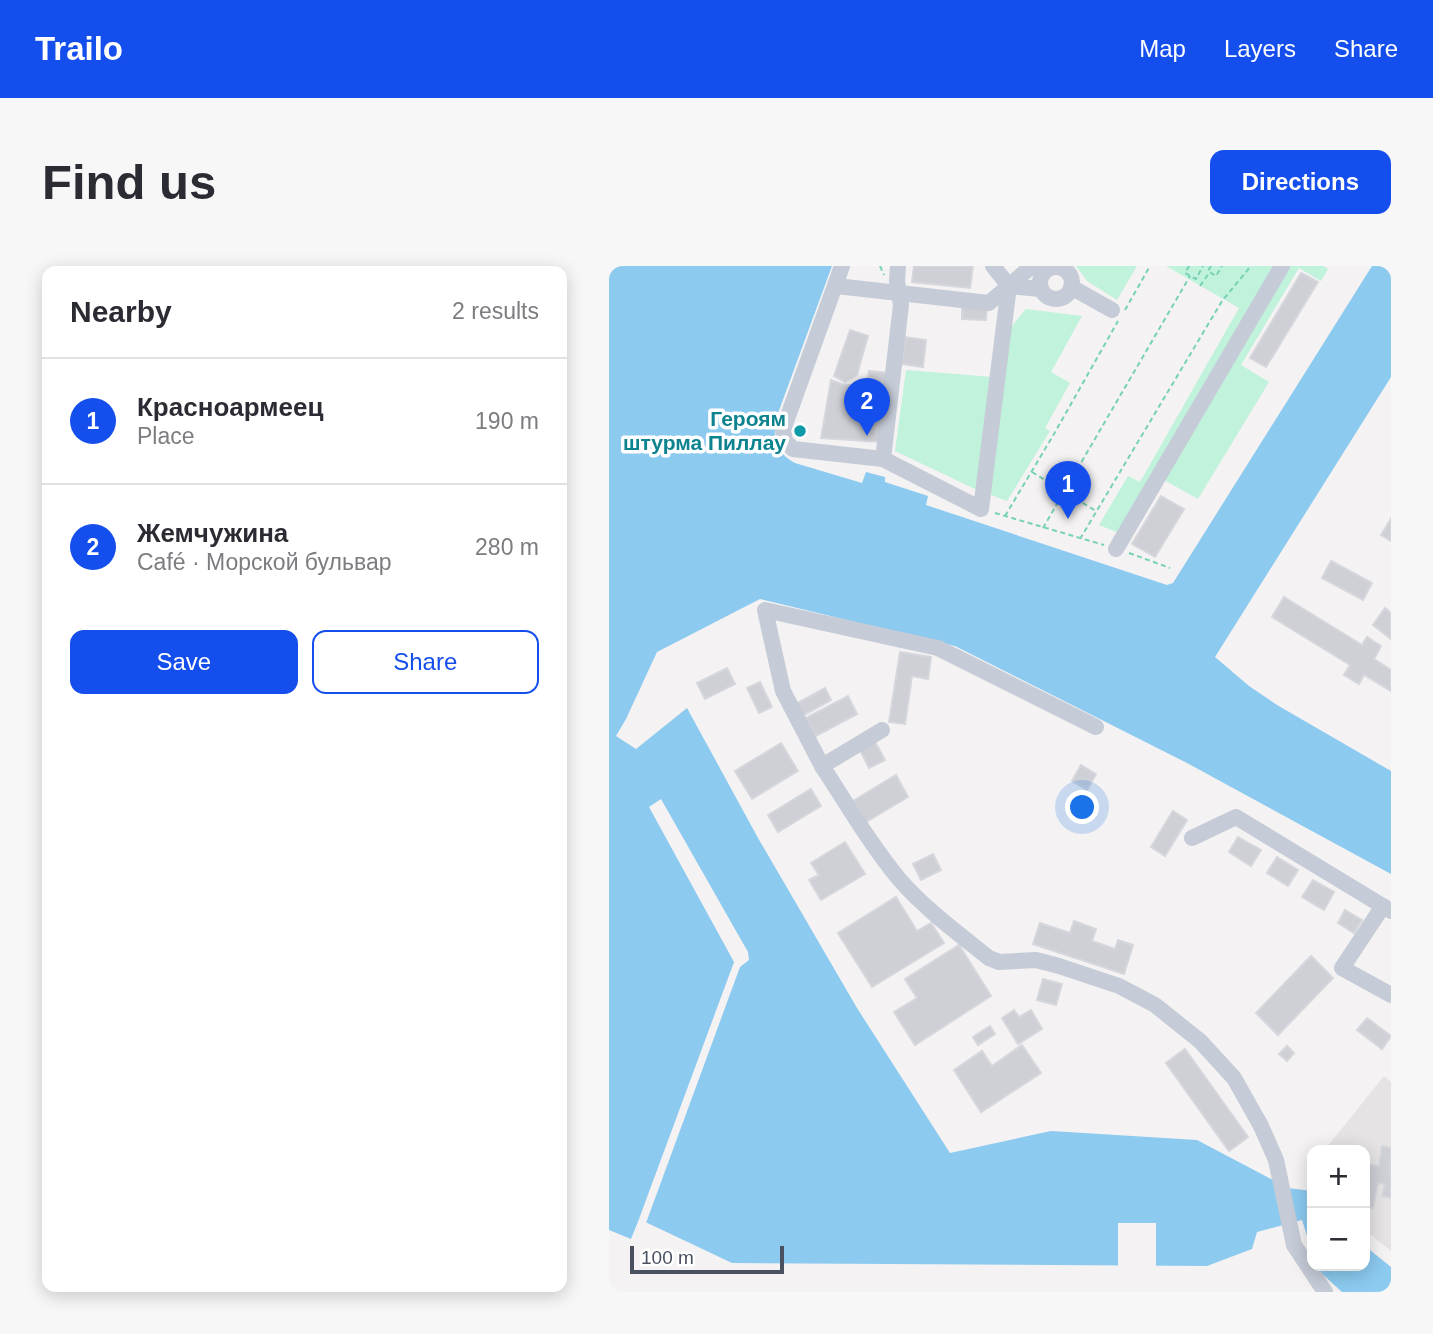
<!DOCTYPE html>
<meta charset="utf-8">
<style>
body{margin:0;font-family:Helvetica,sans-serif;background:#f7f7f7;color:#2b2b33}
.controls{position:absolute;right:21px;bottom:21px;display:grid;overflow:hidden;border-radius:14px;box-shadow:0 4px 18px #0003}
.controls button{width:63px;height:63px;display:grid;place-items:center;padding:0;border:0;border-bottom:2px solid #e1e1e2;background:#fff;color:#2b2b33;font:35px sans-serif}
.scale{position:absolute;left:21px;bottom:18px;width:154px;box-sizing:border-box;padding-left:7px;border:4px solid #495160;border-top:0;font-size:19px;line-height:24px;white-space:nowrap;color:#495160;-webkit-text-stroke:5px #fff;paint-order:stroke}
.you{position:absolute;left:474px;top:542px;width:24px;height:24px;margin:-18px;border:5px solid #fff;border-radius:50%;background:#1a73e8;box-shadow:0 0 0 10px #1a73e833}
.badge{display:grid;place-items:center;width:46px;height:46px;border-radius:50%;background:#144eec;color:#fff;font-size:23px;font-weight:700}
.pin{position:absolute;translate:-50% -58px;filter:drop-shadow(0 2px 4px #0008)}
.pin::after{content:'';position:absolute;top:37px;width:24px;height:21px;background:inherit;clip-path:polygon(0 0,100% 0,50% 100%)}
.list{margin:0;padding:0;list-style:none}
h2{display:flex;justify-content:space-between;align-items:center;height:91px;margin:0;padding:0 28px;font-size:30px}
h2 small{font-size:23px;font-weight:400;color:#7c7c81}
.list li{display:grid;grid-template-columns:46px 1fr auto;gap:21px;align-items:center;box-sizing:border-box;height:126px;padding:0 28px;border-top:2px solid #e1e1e2}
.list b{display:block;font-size:26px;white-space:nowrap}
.list p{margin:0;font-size:23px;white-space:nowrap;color:#7c7c81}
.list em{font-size:23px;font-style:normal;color:#7c7c81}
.actions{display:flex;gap:14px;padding:21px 28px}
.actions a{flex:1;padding:16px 0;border:2px solid #144eec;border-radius:14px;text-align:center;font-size:24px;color:#144eec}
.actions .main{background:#144eec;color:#fff}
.map{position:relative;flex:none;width:782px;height:1026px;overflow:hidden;border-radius:14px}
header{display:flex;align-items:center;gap:42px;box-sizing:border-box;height:98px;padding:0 35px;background:#144eec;color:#fff}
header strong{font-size:33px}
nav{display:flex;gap:38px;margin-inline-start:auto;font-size:24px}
.intro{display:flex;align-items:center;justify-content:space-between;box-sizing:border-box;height:168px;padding:0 42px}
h1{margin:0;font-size:49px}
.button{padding:18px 32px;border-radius:14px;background:#144eec;color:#fff;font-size:24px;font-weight:700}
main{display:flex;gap:42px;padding:0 42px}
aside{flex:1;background:#fff;border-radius:14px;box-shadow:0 4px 18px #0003}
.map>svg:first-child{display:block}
</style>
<header>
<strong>Trailo</strong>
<nav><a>Map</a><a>Layers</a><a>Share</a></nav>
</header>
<div class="intro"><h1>Find us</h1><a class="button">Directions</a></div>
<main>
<aside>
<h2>Nearby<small>2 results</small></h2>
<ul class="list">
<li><span class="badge">1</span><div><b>Красноармеец</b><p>Place</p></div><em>190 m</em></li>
<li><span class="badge">2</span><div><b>Жемчужина</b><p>Café · Морской бульвар</p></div><em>280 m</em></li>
</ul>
<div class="actions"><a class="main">Save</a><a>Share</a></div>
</aside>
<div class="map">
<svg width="782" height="1026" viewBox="0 0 782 1026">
<rect width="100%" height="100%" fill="#f4f2f2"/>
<!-- education -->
<polygon fill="#e5e3e4" points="775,810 782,816 782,985 756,964 756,884 718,884 718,881"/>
<!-- green -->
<g fill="#c0f2dc">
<polygon points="467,0 528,0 508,34 478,15"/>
<polygon points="557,0 715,0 719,3 712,15 690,2 632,99 660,116 589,233 546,209 512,268 490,259 519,210 531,216 630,42"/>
<polygon points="417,43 473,50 442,106 461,117 436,162 441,165 398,235 364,222 286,185 297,104 384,111 379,142 392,144 402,61"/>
</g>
<!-- water -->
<g fill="#8ccaf0">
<path d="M 0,0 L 223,0 L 168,150 C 163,169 166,187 186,197 L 253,217 L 257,206 L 276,211 L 276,216 L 319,230 L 317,239 L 558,319 L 564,317 L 763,0 L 782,0 L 782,111 L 606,391 L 640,420 L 668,439 L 782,505 L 782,608 L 578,497 L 346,380 L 151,333 L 48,386 L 17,453 L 7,470 L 27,483 L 78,442 L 149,572 L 248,742 L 341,887 L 442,865 L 588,874 L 679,922 L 703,925 L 703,985 L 693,954 L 648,966 L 643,983 L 598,1000 L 123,997 L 30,953 L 22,973 L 0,964 Z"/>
<polygon points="756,980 782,1001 782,1026 733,1026 710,1005 708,1000 756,1000"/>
</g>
<!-- pier -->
<g fill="#f4f2f2">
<polygon points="52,533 139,686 140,694 131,701 37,957 30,953 125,696 40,541"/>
<rect x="509" y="957" width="38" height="43"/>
</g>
<!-- building -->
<g fill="#ced0d6" stroke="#d6d7dd" stroke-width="2">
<polygon points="305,0 364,0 361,22 303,16"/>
<polygon points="692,7 709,16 657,101 641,92"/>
<polygon points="353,40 378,42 377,54 353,53"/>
<polygon points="241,64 259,70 248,109 236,116 225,110"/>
<polygon points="296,71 317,74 314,101 293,98"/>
<polygon points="260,105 280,107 272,176 212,172 222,114 233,118 258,122"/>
<polygon points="552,230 575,243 546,291 523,278"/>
<polygon points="782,253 782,275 772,269"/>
<polygon points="722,295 763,317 754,334 713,312"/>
<polygon points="675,331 753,379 758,371 772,380 765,393 782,404 782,425 755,409 750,418 735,409 741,399 663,351"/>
<polygon points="776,342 782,347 782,373 764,359"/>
<polygon points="291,386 322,391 319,413 303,410 296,458 280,456"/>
<polygon points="118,402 126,418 96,433 88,417"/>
<polygon points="151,416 163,441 150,447 138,422"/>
<polygon points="216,422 222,434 193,450 187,438"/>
<polygon points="239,430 248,448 207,470 197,452"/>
<polygon points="266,476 276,494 260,502 251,484"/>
<polygon points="172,477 189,505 143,533 126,505"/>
<polygon points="472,499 487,508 478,524 463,515"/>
<polygon points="287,509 299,531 257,556 244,535"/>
<polygon points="202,523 212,540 169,566 159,549"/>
<polygon points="564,545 578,554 556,590 542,581"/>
<polygon points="629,571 652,584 642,600 620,586"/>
<polygon points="236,576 256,608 212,634 200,614 210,609 202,597"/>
<polygon points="324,588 332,604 312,614 304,598"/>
<polygon points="668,591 689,604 679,620 658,607"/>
<polygon points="704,614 725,626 715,644 693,631"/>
<polygon points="287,631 308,665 322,657 335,677 263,721 229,667"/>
<polygon points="736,644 753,654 745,667 729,657"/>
<polygon points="465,655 487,663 483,675 506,683 509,674 524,679 515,708 424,678 431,657 461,667"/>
<polygon points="350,679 382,730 306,779 285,746 308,732 296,713"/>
<polygon points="702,690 724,712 669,769 647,747"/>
<polygon points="434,713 453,718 447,739 428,734"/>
<polygon points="405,744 410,751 422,744 433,763 409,778 393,752"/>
<polygon points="758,752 782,770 773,783 748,764"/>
<polygon points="381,760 386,768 369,779 364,771"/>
<polygon points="413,779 432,807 372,846 345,804 373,785 383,800"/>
<polygon points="678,780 685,787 678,795 670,788"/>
<polygon points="576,783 639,871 620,885 557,797"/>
<polygon points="773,880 782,882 781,909 782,909 782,932 773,930 776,918 769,917 764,942 756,941 759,915 756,914 756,898 770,900"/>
</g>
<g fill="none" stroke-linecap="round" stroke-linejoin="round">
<!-- path -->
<g stroke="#77d1b4" stroke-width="2" stroke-dasharray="5 3.5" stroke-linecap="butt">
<polyline points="271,0 275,9"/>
<polyline points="580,0 576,7 587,13 594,0"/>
<polyline points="602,0 599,5 607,10 613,0"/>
<polyline points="591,20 600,7"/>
<polyline points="516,44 541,0"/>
<polyline points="423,206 487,245"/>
<polyline points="386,247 495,279"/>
<polyline points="396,250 445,168 509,55"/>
<polyline points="434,262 581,10"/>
<polyline points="471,273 613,35 642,0"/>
<polyline points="520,287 561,302"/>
</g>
<!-- minor -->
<g stroke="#c5cbd7" stroke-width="16">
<polyline points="233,0 174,164 176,175 184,183 274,193 372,243 400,20"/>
<polyline points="384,0 400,20 431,23"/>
<circle cx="447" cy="17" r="16"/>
<polyline points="227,20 380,37 423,0"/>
<polyline points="462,21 503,44"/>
<polyline points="274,193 292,39 288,15 289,0"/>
<polyline points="507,283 673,0"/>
<path d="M 273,464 L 213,500 C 238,538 261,578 290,613 C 315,642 350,668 380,692 L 390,696 L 427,694 L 450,700 L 510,720 L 546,739 L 591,775 L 625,812 L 652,860 L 667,894 L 685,979 L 716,1026"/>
<polyline points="213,500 174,425 156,344 329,382 487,461"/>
<polyline points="583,572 627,551 782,645"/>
<polyline points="774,640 733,702 782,729"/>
</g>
</g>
<!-- markers -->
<circle fill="#0f9aa8" stroke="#fff" stroke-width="2.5" cx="191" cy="165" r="7"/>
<g text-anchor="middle" stroke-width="7" stroke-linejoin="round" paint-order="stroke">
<!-- culture labels -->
<g font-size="21" font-weight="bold" fill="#0d838f" stroke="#fff" text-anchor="end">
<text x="177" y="160">Героям<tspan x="177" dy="24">штурма Пиллау</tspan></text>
</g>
</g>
</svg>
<div class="controls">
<button>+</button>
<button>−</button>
</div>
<div class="scale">100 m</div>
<div class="you"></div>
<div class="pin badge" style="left:459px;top:253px">1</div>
<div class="pin badge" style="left:258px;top:170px">2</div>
</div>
</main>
